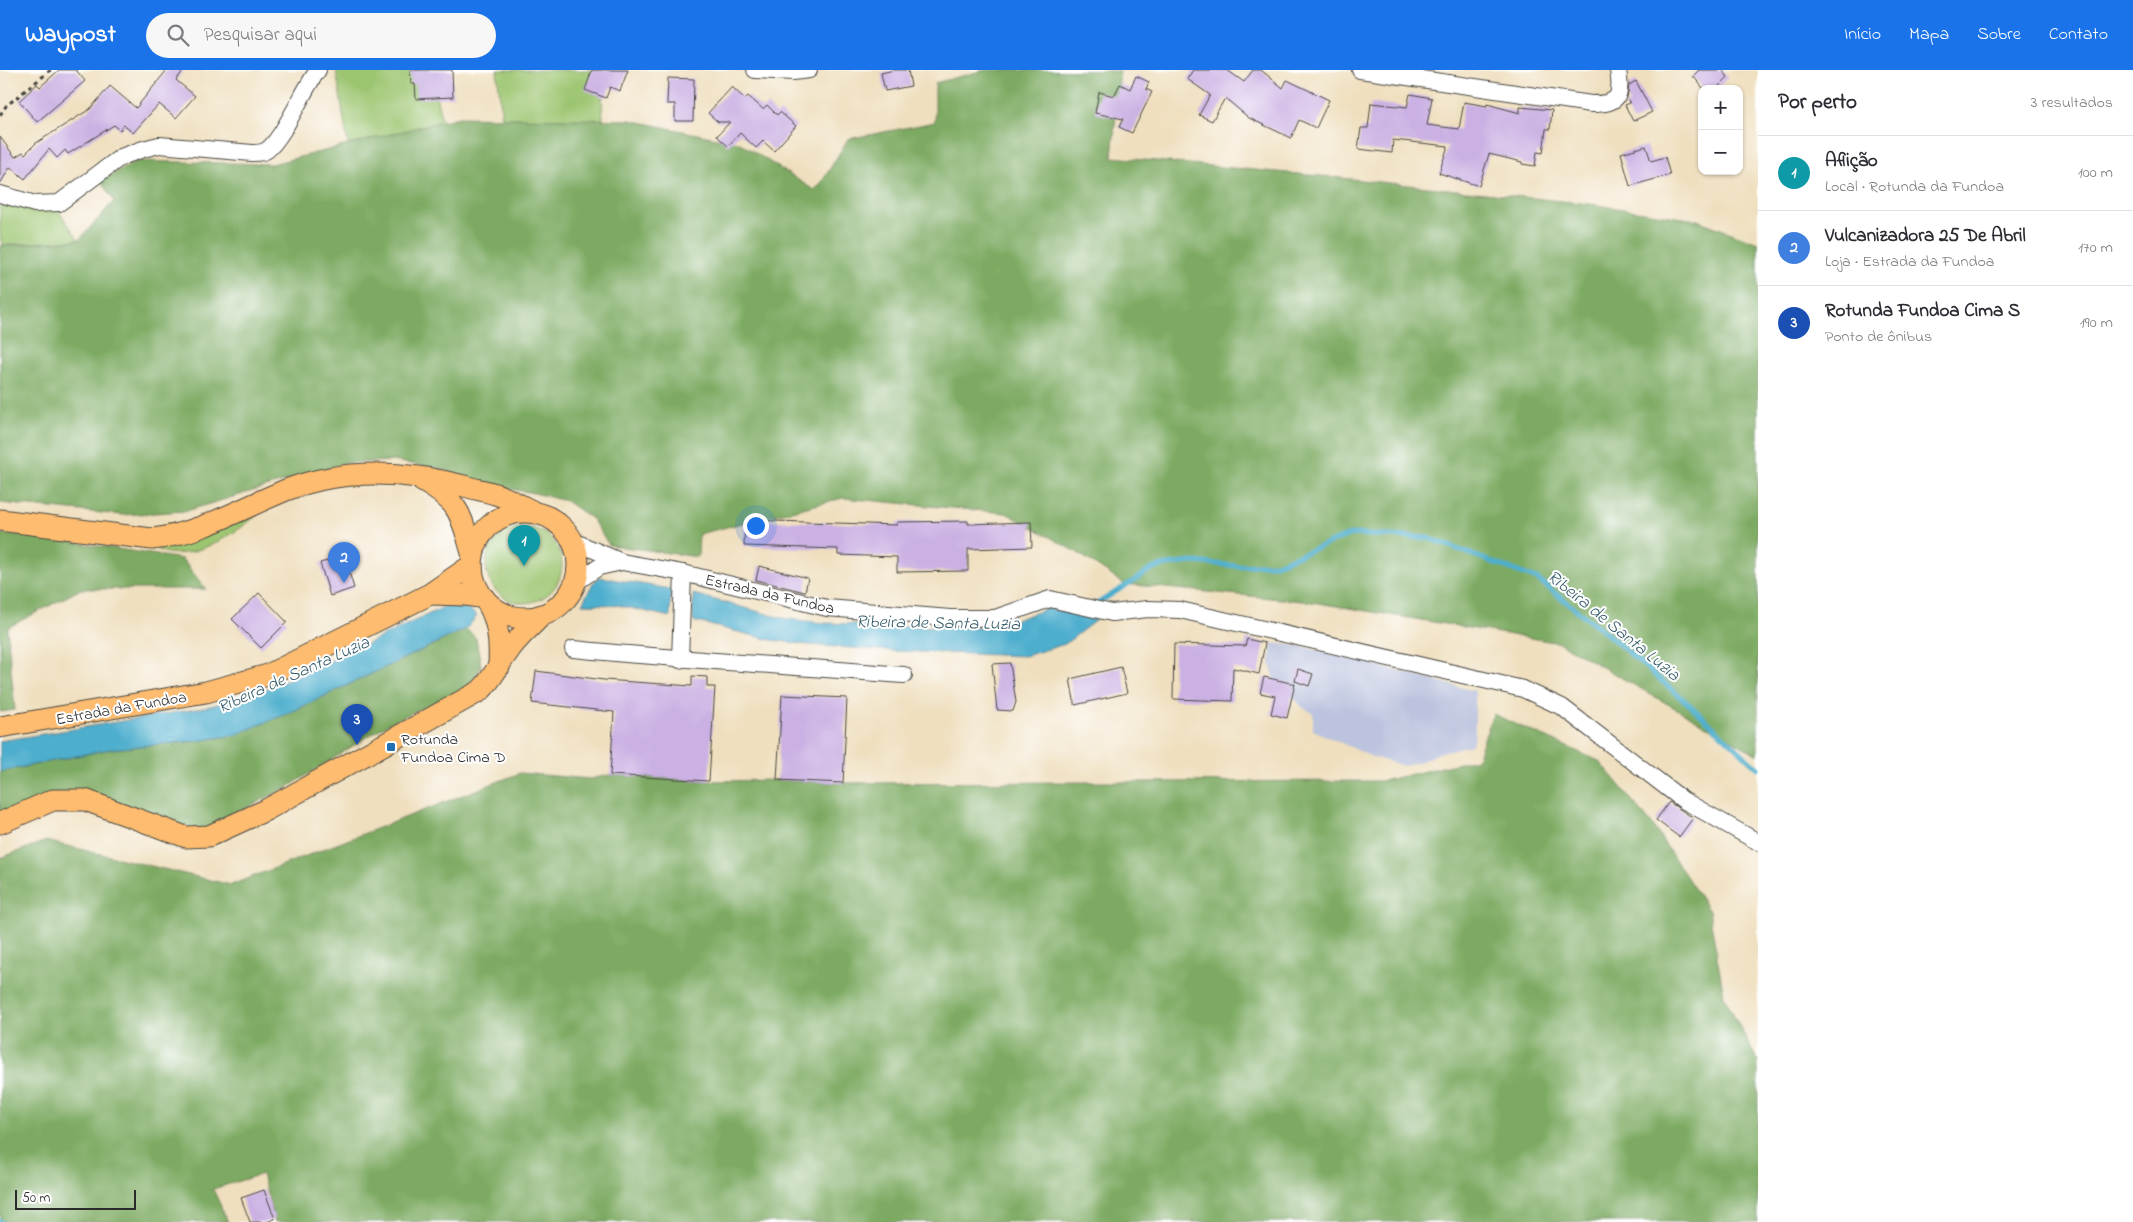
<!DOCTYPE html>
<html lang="pt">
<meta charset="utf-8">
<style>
body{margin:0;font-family:"Indie Flower",sans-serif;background:#f7f7f7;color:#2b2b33}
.controls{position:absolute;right:15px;top:15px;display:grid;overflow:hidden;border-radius:10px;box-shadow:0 1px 4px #0004}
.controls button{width:45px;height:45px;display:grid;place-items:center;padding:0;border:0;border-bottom:1px solid #e1e1e2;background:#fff;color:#2b2b33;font:25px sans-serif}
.scale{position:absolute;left:15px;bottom:12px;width:121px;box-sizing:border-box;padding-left:5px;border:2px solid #2b2b2b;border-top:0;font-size:14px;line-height:18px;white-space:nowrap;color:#2b2b2b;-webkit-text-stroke:4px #fff;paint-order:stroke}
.you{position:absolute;left:755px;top:455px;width:18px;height:18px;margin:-12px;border:4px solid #fff;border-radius:50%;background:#1a73e8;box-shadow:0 0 0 8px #1a73e833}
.badge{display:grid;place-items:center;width:32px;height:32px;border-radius:50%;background:#1a73e8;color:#fff;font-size:16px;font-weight:700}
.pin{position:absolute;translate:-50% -41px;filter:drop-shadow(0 1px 2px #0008)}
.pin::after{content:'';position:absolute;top:26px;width:18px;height:15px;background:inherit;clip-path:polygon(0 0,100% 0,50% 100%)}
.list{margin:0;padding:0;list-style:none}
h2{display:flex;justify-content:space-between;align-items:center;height:65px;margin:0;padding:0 20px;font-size:21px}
h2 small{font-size:16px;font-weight:400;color:#7c7c81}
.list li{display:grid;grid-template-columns:32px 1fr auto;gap:15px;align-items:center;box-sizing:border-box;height:75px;padding:0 20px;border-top:1px solid #e1e1e2}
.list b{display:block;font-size:19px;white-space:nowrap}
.list p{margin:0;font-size:16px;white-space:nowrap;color:#7c7c81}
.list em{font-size:16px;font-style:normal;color:#7c7c81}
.icon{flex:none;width:28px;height:28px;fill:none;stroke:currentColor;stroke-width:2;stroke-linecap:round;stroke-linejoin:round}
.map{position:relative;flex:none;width:1758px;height:1152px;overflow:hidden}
header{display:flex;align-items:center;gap:30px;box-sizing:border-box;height:70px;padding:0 25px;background:#1a73e8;color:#fff}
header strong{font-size:24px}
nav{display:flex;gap:28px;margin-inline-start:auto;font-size:18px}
.search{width:350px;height:45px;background:#f7f7f7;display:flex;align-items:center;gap:12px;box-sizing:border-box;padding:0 18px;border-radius:28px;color:#7c7c81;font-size:19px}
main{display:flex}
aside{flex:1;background:#fff}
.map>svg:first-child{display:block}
</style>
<header>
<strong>Waypost</strong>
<div class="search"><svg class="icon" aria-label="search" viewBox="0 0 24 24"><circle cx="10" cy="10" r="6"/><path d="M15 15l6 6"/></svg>Pesquisar aqui</div>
<nav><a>Início</a><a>Mapa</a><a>Sobre</a><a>Contato</a></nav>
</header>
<main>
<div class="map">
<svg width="1758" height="1152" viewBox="0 0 1758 1152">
<rect width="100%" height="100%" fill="#fff"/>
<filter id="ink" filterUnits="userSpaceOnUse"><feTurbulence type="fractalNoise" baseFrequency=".02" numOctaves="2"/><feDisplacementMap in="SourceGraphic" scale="10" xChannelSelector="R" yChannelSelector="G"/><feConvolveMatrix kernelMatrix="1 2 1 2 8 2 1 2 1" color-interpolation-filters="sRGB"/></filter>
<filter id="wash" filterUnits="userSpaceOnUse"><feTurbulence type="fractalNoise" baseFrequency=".0096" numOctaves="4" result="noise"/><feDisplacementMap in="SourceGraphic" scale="20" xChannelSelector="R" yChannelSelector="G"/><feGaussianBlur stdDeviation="1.12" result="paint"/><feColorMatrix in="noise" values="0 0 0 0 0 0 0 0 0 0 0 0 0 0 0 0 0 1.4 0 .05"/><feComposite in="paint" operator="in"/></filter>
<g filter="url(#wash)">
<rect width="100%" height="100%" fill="#efdfbe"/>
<!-- industrial -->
<polygon fill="#bbc3de" points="1272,573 1301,576 1475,621 1475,665 1472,675 1441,682 1424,690 1404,696 1372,687 1313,660 1313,643 1302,637 1289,622 1276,617 1270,593"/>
<!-- green -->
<g fill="#9cc570" stroke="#64784e">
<polygon points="336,0 430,0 442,51 348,75"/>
<polygon points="497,0 601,0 603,50 502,48"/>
<polygon points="0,134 57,139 79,170 2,175 0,166"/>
<path d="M 259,443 C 238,463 186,496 157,479 C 194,473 225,457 259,443 Z"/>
<circle cx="524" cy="495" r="38"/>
</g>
<!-- forest -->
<g fill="#7daa62" stroke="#546a46">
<polygon points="985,0 1120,1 1112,87 1332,107 1590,134 1697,150 1758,173 1758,685 1560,573 1312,532 1124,514 1075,481 1006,443 843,428 699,464 698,487 609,475 592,449 566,431 534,423 486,415 441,399 393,391 346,393 186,441 122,445 0,433 0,176 79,170 114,131 100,110 137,91 272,94 459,47 630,50 740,73 814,120 820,115 848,69 935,52 935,13"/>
<polygon points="0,464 35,466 182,489 206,519 81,519 7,558 15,640 0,642"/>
<polygon points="466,559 476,568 481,596 473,614 386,655 288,717 197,763 87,722 0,744 0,702 110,679 197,671 235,665 289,643"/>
<polygon points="1493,644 1599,691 1651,753 1709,841 1724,926 1758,992 1758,1152 275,1152 262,1104 213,1119 228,1152 0,1152 0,788 46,771 231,815 520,703 590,709 610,705 709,711 777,710 843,713 1382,711 1477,689"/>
</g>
<!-- water -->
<g fill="#4eaecd" stroke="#3c6c7c">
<polygon points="599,507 671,519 670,547 617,535 582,534 593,513"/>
<polygon points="693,524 782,548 823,553 983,558 998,556 1049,538 1096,550 1065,574 1025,586 894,581 809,575 771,570 693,551"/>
<polygon points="448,535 469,539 477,546 466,559 289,643 235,665 197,671 110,679 0,702 0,671 202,638 252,625 335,589"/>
</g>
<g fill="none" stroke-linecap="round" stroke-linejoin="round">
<!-- stream -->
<g stroke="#4eaecd" stroke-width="5">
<polyline points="1095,535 1152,499 1167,495 1193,492 1238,496 1276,494 1352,464 1428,468 1537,509 1601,559 1691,636 1758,698"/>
<polyline points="0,1151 1,1152"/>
</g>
</g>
<g id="blocks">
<!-- building -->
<g fill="#cbb1e3">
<polygon points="59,0 76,0 85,11 37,52 19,31 37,14 40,17"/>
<polygon points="167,0 184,0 176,10 195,26 176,48 159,34 133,63 124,55 120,60 114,55 68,84 65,80 57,88 49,79 25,109 10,97 0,114 0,67 15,87 23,82 25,84 36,73 90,39 110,16 136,38"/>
<polygon points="410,0 452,0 453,27 416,29 415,14 411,14"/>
<polygon points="592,0 628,0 620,21 610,17 606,28 585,20"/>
<polygon points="894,0 908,0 911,16 885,21 881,3"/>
<polygon points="1193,0 1227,0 1244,12 1253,0 1261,0 1283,18 1287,10 1329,30 1316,58 1299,50 1291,68 1249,48 1225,28 1212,51 1199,45 1210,25 1187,9"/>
<polygon points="1699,0 1722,0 1728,7 1716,19 1704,19 1693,6"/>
<polygon points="1136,6 1149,12 1146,19 1152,22 1132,63 1119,57 1123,49 1095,43 1099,22 1114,26 1120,14 1130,19"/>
<polygon points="668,8 694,9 693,51 675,51 675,34 667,34"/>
<polygon points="1636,11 1652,42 1633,51 1625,35 1630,33 1627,28 1629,15"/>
<polygon points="732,17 745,29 748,26 763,39 767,35 777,45 780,42 796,56 774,81 763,71 756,78 740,63 728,76 717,66 730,52 718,52 708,43"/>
<polygon points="1410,24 1432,28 1427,55 1459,59 1464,32 1487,36 1487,34 1520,43 1520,37 1552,40 1550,59 1546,59 1543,83 1537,82 1535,96 1522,94 1522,92 1489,84 1479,116 1439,103 1448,76 1393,70 1392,83 1358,79 1361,58 1368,58 1371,33 1407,37"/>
<polygon points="1646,76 1651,91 1665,87 1670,105 1630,116 1621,83"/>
<polygon points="745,450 897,455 897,452 968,451 968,454 1031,452 1032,477 968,479 968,501 897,502 897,487 838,485 838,479 744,476"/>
<polygon points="344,486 354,518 330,526 320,493"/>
<polygon points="759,496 808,508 805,522 756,510"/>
<polygon points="259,523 287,552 261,578 232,549"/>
<polygon points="1247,569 1265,573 1259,604 1233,598 1232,631 1173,629 1174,574 1245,576"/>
<polygon points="1010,593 1016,632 1013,641 997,640 992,594"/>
<polygon points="1121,597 1127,623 1075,635 1070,609"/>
<polygon points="1298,599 1313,604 1309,616 1295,611"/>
<polygon points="536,601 604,610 692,616 692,606 707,607 707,617 715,617 709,711 610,705 614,642 532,633"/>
<polygon points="1264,607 1295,614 1287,648 1271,644 1275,626 1260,623"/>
<polygon points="782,625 847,628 843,713 777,710"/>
<polygon points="1669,732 1693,748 1679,767 1656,750"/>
<polygon points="264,1120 275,1149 266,1152 250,1152 241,1128"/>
</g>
</g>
</g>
<g filter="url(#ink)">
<use href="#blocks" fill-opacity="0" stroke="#484641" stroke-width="1"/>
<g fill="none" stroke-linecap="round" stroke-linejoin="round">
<!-- minor casing -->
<g stroke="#484641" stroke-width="18">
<g id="minor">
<polyline points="755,0 793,2 809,0"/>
<path d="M 1360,0 L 1591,34 C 1619,34 1622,27 1618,0"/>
<path d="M 0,124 L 35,134 L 59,133 L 121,87 L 143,79 L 159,75 L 252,83 C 257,83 263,83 267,80 C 284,67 303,20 318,0"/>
<polyline points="573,471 622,492 683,503 827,538 950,548 995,548 1050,529 1112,543 1148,539 1180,540 1523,619 1562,637 1683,730 1758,772"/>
<polyline points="576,512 599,497 622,492"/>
<path d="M 573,579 C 683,590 794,596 904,605"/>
<polyline points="680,590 683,503"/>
</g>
</g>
<!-- major casing -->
<g stroke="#484641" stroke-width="23">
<g id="major">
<path d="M 422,411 C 463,434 460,445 473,486"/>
<circle cx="525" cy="495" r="53"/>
<path d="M 0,450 L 152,469 C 199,464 242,438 286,420 C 345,397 408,401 468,417 C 479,420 491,422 501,426 C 512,430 522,436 532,441"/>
<polyline points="430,524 465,525 484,528"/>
<path d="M 488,534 C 499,553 500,575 499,597"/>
<polyline points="0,657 206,622 268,605 430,524 472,495"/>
<path d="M 0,753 L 53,730 L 85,730 L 186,767 L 209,766 L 266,740 L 480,621 C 493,609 498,595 508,582 C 517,568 530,558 541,546"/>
</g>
</g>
<!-- path -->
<polyline stroke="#484641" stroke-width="3" stroke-dasharray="4 4" stroke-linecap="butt" points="0,45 6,36 51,0"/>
<!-- minor -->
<use href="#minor" stroke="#fff" stroke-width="16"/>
<!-- major -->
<use href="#major" stroke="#fdbc6f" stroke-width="21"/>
</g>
</g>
<!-- markers -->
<rect fill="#1f6fb2" stroke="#fff" stroke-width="2" x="386" y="672" width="10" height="10" rx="2.5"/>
<g text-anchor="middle" stroke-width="4" stroke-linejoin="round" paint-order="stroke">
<!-- street labels -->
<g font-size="16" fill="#2b2b2b" stroke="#fff">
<text transform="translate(770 523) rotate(13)" y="6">Estrada da Fundoa</text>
<text transform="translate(121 637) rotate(-10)" y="6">Estrada da Fundoa</text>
</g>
<!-- poi labels -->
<g font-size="16" fill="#2b2b2b" stroke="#fff" text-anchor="start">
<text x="401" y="674">Rotunda<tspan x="401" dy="18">Fundoa Cima D</tspan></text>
</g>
<!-- water labels -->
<g font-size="18" font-style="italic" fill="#395f6c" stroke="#fff">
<text transform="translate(938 552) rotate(1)" y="6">Ribeira de Santa Luzia</text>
<text transform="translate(1614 555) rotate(39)" y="6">Ribeira de Santa Luzia</text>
<text transform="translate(293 604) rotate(-24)" y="6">Ribeira de Santa Luzia</text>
</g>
</g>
</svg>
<div class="controls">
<button>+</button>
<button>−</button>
</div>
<div class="scale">50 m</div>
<div class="you"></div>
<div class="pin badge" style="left:524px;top:496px;background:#0f9aa8">1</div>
<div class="pin badge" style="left:344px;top:513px;background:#3f7fe0">2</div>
<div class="pin badge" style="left:357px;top:675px;background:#1a4fb4">3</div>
</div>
<aside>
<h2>Por perto<small>3 resultados</small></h2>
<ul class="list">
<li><span class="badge" style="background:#0f9aa8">1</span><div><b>Aflição</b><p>Local · Rotunda da Fundoa</p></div><em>100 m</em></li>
<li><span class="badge" style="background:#3f7fe0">2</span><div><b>Vulcanizadora 25 De Abril</b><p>Loja · Estrada da Fundoa</p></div><em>170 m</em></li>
<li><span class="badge" style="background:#1a4fb4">3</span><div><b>Rotunda Fundoa Cima S</b><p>Ponto de ônibus</p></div><em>190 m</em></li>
</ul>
</aside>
</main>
